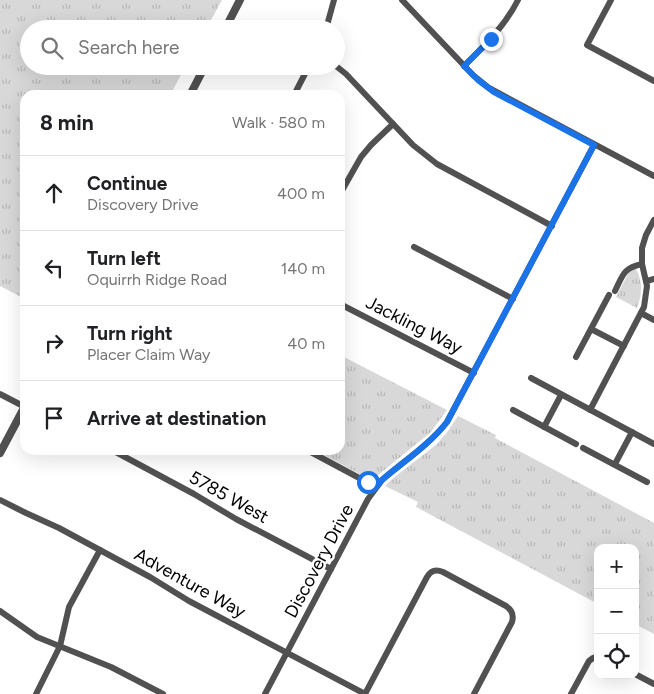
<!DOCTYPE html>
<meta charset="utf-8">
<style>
body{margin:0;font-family:Figtree,sans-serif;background:#f2f2f2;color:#202124}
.controls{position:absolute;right:15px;bottom:15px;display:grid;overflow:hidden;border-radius:10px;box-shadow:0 5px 20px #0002}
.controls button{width:45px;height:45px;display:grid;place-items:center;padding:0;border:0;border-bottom:1px solid #e0e0e0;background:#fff;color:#202124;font:25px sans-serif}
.stop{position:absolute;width:15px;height:15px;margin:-11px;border:4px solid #1a73e8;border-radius:50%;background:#fff}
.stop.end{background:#1a73e8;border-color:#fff;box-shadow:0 1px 5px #0008}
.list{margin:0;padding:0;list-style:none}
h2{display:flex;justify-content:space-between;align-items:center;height:65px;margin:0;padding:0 20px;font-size:21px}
h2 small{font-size:16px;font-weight:400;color:#757577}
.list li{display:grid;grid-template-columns:32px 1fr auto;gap:15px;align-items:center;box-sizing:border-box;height:75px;padding:0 20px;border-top:1px solid #e0e0e0}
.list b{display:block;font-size:19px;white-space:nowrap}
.list p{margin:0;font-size:16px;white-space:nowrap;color:#757577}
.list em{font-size:16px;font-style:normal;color:#757577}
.icon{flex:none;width:28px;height:28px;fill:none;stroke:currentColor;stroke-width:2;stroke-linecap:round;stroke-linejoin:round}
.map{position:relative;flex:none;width:654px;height:694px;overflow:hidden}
.search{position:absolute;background:#fff;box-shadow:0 5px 20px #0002;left:20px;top:20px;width:325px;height:55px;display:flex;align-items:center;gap:12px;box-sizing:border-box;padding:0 18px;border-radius:28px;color:#757577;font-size:19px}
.panel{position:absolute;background:#fff;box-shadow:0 5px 20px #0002;left:20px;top:90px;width:325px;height:365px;border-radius:15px}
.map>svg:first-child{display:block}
</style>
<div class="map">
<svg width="654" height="694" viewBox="0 0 654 694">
<defs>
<pattern id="grass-tufts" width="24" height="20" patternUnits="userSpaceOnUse" patternTransform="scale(1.25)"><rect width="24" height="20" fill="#d8d8d8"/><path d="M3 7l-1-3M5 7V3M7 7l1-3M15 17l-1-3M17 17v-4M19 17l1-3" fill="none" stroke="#b8b8b8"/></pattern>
</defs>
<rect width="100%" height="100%" fill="#fff"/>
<!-- grass -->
<g fill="url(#grass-tufts)">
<polygon points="0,0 222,0 206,29 29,29 29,66 186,66 170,95 25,95 25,299 0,286"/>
<path d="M 635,269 L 636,269 C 643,281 642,296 637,308 L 616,297 L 629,272 Z"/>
<polygon points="340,355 447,410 431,432 377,476 372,478 367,478 315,450 340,450"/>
<polygon points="458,416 496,435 495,438 654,523 654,634 635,624 635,548 598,548 598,604 416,507 418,502 385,486 392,479 437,444 448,431"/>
</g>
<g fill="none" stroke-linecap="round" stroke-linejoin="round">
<!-- minor -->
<g stroke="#515151" stroke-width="6">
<polyline points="402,0 473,75 489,88 654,176"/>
<polyline points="611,0 587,45 654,81"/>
<polyline points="326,29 334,0"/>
<polyline points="336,66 346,74 413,145 437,164 552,226"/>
<path d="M 464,66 C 485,45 505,26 518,0"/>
<polyline points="294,95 309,66"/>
<polyline points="340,194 361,157 371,145 393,124"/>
<polyline points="414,247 513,299"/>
<polyline points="647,281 654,279"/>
<path d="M 615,291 C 623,275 623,268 642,264"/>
<polyline points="340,304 474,373"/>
<polyline points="641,313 654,320"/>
<polyline points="591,329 624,346"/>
<polyline points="576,357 609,295"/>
<polyline points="531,378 654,444"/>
<polyline points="0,394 25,407"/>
<polyline points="513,410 576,444"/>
<polyline points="590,410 644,307 647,286 642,264 642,248 646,235 654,220"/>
<polyline points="544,427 561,395"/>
<polyline points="583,448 647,482"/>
<polyline points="112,450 194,494 236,519 331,569"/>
<polyline points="307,450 376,487"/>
<polyline points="615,464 632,432"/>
<polyline points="0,500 26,513 59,528 150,577 189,601 365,694"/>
<polyline points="0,611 37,637 111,667 163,694"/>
<polyline points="635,674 654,684"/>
<polyline points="36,694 60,646 69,607 100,550"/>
<path d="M 265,694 L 368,499 L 382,480 C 404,461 429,445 447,422 L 594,145"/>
<path d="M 365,694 L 427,577 C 431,570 436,569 443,572 L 506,606 C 512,610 514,615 512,622 L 474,694"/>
<polyline points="571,694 589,661 593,658 598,656"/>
</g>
<!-- tertiary -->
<g stroke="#515151" stroke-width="8">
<polyline points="225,29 240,0"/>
<polyline points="190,95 205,66"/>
<polyline points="0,453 25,406"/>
</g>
</g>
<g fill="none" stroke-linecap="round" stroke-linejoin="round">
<!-- route -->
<path stroke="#1a73e8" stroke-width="6" d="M 368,482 L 376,487 L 382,480 C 404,461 429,445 447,422 L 594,145 L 494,92 L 478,80 L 464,66 L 491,39"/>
</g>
<g text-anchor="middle" stroke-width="5" stroke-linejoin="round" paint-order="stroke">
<!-- street labels -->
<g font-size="18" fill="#000" stroke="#fff">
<text transform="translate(414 325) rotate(27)" y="6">Jackling Way</text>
<text transform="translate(229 497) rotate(29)" y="6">5785 West</text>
<text transform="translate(319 561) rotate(-62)" y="6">Discovery Drive</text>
<text transform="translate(190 583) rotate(29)" y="6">Adventure Way</text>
</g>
</g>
</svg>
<div class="controls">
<button>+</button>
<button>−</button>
<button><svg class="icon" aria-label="locate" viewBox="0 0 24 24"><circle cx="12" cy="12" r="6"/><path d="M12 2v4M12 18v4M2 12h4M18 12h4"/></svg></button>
</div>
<div class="stop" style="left:368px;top:482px"></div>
<div class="stop end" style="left:491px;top:39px"></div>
<div class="search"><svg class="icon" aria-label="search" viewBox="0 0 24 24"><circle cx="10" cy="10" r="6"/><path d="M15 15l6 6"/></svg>Search here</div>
<section class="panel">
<h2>8 min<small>Walk · 580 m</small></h2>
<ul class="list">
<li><svg class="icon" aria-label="ahead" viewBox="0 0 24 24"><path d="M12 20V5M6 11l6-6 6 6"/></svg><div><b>Continue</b><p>Discovery Drive</p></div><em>400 m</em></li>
<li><svg class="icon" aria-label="left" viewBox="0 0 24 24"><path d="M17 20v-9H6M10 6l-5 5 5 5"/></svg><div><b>Turn left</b><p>Oquirrh Ridge Road</p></div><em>140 m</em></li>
<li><svg class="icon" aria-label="right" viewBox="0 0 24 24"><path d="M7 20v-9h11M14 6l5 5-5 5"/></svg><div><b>Turn right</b><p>Placer Claim Way</p></div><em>40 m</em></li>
<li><svg class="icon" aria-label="arrive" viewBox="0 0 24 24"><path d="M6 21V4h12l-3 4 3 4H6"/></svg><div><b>Arrive at destination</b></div></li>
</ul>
</section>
</div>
